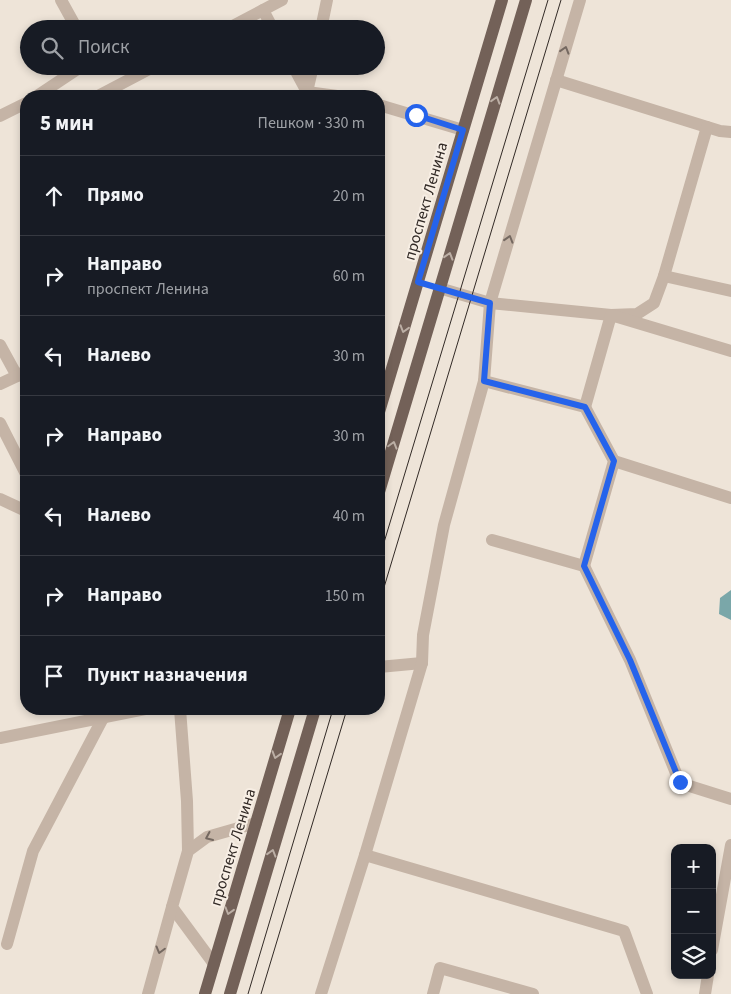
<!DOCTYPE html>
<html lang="ru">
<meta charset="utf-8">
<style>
body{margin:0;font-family:"Source Sans 3",sans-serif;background:#20242c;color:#f1f3f6}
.controls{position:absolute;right:15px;bottom:15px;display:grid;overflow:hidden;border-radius:10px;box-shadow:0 2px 8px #0003}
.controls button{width:45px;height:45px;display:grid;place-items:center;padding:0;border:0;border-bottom:1px solid #363941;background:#171b24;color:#f1f3f6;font:25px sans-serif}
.stop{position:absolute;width:15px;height:15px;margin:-11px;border:4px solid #2563eb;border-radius:50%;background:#fff}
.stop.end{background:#2563eb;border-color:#fff;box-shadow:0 1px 5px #0008}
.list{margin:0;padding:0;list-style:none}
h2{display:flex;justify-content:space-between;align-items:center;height:65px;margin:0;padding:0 20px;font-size:21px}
h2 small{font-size:16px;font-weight:400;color:#9ea1a6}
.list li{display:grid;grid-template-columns:32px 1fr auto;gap:15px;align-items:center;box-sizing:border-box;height:80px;padding:0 20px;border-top:1px solid #363941}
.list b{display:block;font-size:19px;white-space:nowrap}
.list p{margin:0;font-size:16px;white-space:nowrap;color:#9ea1a6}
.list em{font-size:16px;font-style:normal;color:#9ea1a6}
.icon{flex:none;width:28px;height:28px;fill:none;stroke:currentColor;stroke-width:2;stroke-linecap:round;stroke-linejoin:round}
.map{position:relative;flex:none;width:731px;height:994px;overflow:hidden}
.search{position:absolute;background:#171b24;box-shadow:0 2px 8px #0003;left:20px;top:20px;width:365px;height:55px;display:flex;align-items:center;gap:12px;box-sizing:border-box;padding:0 18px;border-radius:28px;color:#9ea1a6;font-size:19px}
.panel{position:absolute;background:#171b24;box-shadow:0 2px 8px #0003;left:20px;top:90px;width:365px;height:625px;border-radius:20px}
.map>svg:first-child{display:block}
</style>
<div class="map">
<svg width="731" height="994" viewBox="0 0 731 994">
<rect width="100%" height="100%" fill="#eee4d8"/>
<!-- water -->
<polygon fill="#7aa7a9" points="731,590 731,620 719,614 720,598"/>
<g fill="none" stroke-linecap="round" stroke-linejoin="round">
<!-- minor -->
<g stroke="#c5b4a6" stroke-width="12">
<polyline points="61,0 77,29"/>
<polyline points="263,10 273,29"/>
<polyline points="227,29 282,0"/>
<polyline points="321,29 327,0"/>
<polyline points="293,66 307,92 313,66"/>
<polyline points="556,80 720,131 731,132"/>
<polyline points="37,96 82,66"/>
<polyline points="98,96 155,66"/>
<polyline points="306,96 307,92 337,96"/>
<polyline points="379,105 463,130"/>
<polyline points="0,116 26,103"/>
<polyline points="664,276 707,127"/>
<polyline points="439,288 490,303 611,315 637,314 654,303 664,276 731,291"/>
<polyline points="0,345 17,376 26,371"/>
<polyline points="484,381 585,407 614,461 584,566 492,540"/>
<polyline points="0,384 17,376"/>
<polyline points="585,407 611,315 731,351"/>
<polyline points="0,423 26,474"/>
<polyline points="614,461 731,498"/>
<polyline points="0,499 26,511"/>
<polyline points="584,566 630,660 680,783 731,799"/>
<polyline points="379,667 422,663"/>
<polyline points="180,709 187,801 188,851"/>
<polyline points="0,738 145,709"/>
<polyline points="365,855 624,931 647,994"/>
<polyline points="7,944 33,851 103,718 101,709"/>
<polyline points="712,950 731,845"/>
<polyline points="214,964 172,907 188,851 207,837 256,823"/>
<polyline points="148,994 172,907"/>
<polyline points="321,994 365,855 422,663 423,635 444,525 484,381 490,303 580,0"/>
<polyline points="433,994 440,968 533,994"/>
<polyline points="705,994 708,975"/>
</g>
<!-- major -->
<g stroke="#736158" stroke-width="12">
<polyline points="379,412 502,0"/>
<polyline points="379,492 526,0"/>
<polyline points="205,994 290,709"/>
<polyline points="230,994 315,709"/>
</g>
<!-- tram -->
<g stroke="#322a26" stroke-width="1">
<polyline points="379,559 548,0"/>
<polyline points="379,604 561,0"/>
<polyline points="248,994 333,709"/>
<polyline points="261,994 347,709"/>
</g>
</g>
<!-- one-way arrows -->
<defs><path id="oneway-chevron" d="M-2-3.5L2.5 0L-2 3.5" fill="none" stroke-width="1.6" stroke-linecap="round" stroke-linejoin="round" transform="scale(1.25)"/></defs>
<g stroke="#746860">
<use href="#oneway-chevron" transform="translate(565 50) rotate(-73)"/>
<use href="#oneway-chevron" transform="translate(509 239) rotate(-73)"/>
<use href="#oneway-chevron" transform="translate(209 837) rotate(156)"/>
<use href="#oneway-chevron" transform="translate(160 950) rotate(105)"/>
</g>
<g stroke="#bcafa5">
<use href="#oneway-chevron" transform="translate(496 100) rotate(-73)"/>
<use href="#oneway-chevron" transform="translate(449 256) rotate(-73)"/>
<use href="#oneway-chevron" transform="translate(404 329) rotate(107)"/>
<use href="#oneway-chevron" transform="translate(393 445) rotate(-74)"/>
<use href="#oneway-chevron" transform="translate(276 755) rotate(107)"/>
<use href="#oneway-chevron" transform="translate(272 853) rotate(-73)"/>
<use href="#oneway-chevron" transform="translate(229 911) rotate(107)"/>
</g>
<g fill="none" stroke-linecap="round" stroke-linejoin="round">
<!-- route -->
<polyline stroke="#2563eb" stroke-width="6" points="416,115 463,130 418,282 490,303 484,381 585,407 614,461 584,566 630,660 680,782"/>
</g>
<g text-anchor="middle" stroke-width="4" stroke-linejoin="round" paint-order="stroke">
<!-- street labels -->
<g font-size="16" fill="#322a26" stroke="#f7eee4">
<text transform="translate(425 201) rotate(-74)" y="6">проспект Ленина</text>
<text transform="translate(232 847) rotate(-73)" y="6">проспект Ленина</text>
</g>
</g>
</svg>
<div class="controls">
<button>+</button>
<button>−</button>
<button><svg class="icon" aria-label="layers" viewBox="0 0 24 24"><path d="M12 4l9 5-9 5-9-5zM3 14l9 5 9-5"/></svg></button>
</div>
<div class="stop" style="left:416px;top:115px"></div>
<div class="stop end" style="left:680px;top:782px"></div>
<div class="search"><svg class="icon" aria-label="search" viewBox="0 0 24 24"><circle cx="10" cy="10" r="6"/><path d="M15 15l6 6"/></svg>Поиск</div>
<section class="panel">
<h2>5 мин<small>Пешком · 330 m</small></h2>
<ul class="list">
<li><svg class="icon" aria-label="ahead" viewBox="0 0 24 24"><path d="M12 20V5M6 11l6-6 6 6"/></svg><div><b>Прямо</b></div><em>20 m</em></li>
<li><svg class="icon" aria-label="right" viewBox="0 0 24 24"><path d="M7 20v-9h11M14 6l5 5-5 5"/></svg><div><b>Направо</b><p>проспект Ленина</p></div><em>60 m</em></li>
<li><svg class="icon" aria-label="left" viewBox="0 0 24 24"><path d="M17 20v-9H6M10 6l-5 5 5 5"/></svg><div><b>Налево</b></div><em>30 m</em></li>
<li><svg class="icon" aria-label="right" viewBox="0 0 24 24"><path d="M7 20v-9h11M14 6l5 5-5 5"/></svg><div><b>Направо</b></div><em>30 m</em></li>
<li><svg class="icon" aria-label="left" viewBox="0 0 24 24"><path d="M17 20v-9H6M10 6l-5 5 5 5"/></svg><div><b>Налево</b></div><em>40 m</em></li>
<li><svg class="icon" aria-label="right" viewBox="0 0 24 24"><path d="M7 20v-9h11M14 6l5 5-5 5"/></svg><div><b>Направо</b></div><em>150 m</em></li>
<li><svg class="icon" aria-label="arrive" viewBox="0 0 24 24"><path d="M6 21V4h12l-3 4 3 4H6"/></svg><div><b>Пункт назначения</b></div></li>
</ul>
</section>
</div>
